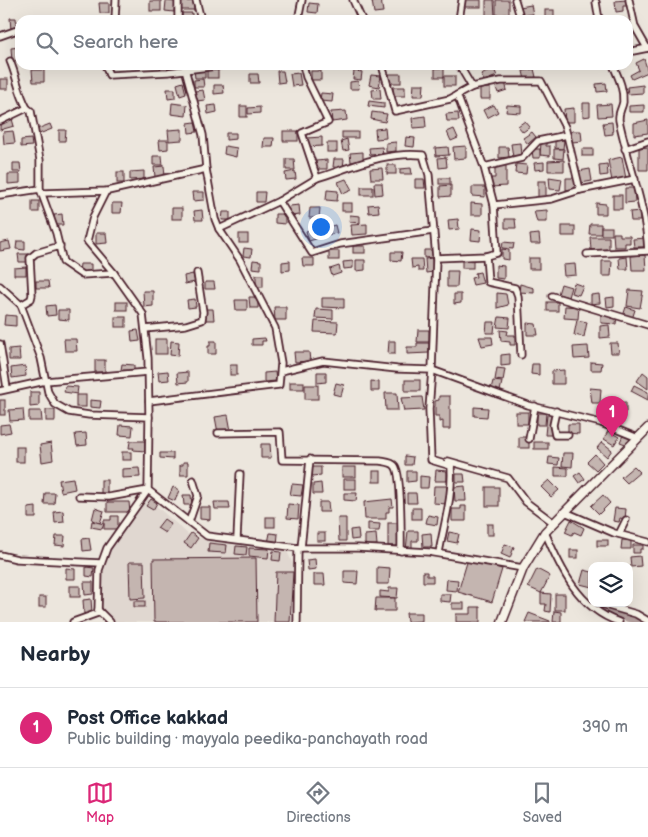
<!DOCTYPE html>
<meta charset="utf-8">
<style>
body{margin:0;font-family:"Balsamiq Sans",sans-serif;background:#f6f6f7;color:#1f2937}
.controls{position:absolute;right:15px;bottom:15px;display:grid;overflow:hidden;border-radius:10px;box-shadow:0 5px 20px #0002}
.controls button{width:45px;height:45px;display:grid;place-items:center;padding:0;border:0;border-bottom:1px solid #e0e1e3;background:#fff;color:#1f2937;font:25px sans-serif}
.you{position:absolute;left:320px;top:226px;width:18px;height:18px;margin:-12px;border:4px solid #fff;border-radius:50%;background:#1a73e8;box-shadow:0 0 0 8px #1a73e833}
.badge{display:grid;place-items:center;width:32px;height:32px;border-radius:50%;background:#db2777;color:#fff;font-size:16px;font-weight:700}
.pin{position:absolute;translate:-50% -41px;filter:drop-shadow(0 1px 2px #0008)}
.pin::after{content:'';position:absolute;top:26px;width:18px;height:15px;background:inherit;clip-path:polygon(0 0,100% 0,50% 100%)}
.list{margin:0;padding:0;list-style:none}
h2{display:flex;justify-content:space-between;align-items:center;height:65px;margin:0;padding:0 20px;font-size:21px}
h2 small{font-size:16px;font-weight:400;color:#747a83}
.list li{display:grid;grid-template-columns:32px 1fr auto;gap:15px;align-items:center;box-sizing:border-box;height:80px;padding:0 20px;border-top:1px solid #e0e1e3}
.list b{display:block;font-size:19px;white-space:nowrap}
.list p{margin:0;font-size:16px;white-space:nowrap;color:#747a83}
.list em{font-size:16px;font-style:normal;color:#747a83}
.icon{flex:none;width:28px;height:28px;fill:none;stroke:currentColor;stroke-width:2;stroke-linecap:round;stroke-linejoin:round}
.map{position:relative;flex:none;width:648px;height:622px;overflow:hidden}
.search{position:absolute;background:#fff;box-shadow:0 5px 20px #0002;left:15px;right:15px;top:15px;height:55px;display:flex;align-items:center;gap:12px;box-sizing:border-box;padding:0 18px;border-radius:15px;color:#747a83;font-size:19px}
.sheet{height:145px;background:#fff}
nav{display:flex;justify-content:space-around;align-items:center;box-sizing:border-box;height:70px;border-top:1px solid #e0e1e3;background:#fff;font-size:14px;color:#747a83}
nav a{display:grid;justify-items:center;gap:2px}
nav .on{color:#db2777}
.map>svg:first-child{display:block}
</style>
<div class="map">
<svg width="648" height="622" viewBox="0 0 648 622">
<rect width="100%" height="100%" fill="#ece6dd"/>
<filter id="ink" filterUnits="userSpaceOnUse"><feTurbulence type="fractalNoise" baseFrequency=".02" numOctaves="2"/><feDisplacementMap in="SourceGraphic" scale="10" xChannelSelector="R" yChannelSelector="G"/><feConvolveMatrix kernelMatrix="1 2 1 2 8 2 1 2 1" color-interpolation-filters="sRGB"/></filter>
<g filter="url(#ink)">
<!-- built -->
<polygon fill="#e0d7d0" points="146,497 189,535 218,543 287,551 295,569 293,622 110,622 98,607 105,563 111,545"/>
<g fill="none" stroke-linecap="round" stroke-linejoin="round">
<!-- canal -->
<polyline stroke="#b39f9d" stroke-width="6" points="597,607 636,622"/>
</g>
<!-- building -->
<g fill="#c4b5b0" stroke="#4a1f2b">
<polygon points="381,0 383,12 374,13 372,1"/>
<rect x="464" y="0" width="17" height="7"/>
<polygon points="486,0 494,0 495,16 486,16"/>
<polygon points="496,0 509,0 509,14 496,15"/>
<polygon points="626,0 627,6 623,6 623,11 616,12 615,1"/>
<rect x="150" y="1" width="11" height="10"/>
<polygon points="166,1 175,2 174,12 165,11"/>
<polygon points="193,1 194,10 181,10 180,2"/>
<polygon points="99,3 109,3 109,13 100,13"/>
<polygon points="309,3 318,4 317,13 308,12"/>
<polygon points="531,5 533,14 521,16 520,7"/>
<rect x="545" y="10" width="9" height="9"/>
<rect x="182" y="13" width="10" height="7"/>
<polygon points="10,18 16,18 17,29 11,30"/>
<polygon points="20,47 20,61 12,61 11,48"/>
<polygon points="644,59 648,72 632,79 630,75 639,70 636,63"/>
<rect x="435" y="68" width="9" height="9"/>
<polygon points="205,69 205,78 195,78 194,70"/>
<polygon points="494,69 497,76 484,81 481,75"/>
<polygon points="534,69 536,77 525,80 523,71"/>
<polygon points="32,70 44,70 44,82 33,82"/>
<rect x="207" y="70" width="11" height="8"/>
<polygon points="277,71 283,71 285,82 278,83"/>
<rect x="311" y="71" width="10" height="9"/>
<polygon points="354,71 362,72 361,80 353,79"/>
<polygon points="299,73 301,85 292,86 290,74"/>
<polygon points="250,74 258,74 259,83 250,83"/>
<rect x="389" y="74" width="12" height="9"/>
<polygon points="371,75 381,76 379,87 369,85"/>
<rect x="444" y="76" width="11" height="10"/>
<rect x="0" y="79" width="8" height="10"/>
<polygon points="203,79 204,87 194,87 194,80"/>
<polygon points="358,81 359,89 350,89 350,82"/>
<polygon points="183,82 186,94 180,96 177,84"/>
<polygon points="505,82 507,90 498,93 495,85"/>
<polygon points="606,83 607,91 597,92 596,84"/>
<polygon points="414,84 424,84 423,96 413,96"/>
<polygon points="214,85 223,85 224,93 214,94"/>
<polygon points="643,85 643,93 628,94 627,87"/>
<rect x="393" y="87" width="12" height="9"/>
<rect x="480" y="88" width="10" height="11"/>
<polygon points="167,89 175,89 175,98 168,99"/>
<polygon points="380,89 381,99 373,99 372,90"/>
<polygon points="203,90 205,100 197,101 195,91"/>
<polygon points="321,93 333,94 332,102 320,101"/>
<polygon points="369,101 384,103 384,108 368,106"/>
<polygon points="172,103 187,105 186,116 171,114"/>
<polygon points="583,103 590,103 590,116 583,117"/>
<polygon points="611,104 612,116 598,117 597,105"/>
<polygon points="216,105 217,112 208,114 207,106"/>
<polygon points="494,105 498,112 487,118 483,110"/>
<polygon points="507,105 521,106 521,113 506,112"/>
<polygon points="644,105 644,112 629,112 629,106"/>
<rect x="240" y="106" width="7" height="11"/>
<polygon points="260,107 260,113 248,114 248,108"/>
<polygon points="574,108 574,122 565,122 564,109"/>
<polygon points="346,111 347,120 332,122 331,112"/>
<polygon points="372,112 387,114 385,122 371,119"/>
<polygon points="458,113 459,121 447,121 446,114"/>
<polygon points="425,116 426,127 413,128 412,118"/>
<polygon points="12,119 14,126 0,130 0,123"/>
<polygon points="648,120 648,133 634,135 634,123"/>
<polygon points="525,121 530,127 523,132 518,126"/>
<polygon points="195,122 197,132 189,133 188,123"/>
<polygon points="612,122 613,134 605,135 603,123"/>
<polygon points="50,124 52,129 39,134 37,129"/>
<polygon points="385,128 386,138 376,139 375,129"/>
<polygon points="182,129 182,140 169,141 168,130"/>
<polygon points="454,129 458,138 451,141 447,132"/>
<polygon points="59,130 66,130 65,141 59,141"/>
<polygon points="13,131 15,143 4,144 3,132"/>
<rect x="283" y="131" width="15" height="10"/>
<polygon points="571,131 581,131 582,141 572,142"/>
<rect x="342" y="132" width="16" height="6"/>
<polygon points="532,132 536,137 528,144 523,138"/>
<polygon points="226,133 236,133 236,139 226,140"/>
<polygon points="322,137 322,146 307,147 307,138"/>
<polygon points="406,137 415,138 414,147 405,146"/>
<polygon points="264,138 274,138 273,147 263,147"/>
<polygon points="31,139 32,146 21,147 21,140"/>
<polygon points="347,139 349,150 343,151 341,141"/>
<polygon points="555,139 564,140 563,149 555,148"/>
<polygon points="159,140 168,140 168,149 160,150"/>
<polygon points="396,142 396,151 386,152 386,143"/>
<rect x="327" y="143" width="10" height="9"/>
<polygon points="520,143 521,156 513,157 511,144"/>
<polygon points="541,143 546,143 546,146 550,146 550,156 540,155"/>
<polygon points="225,146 237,148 236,157 224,154"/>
<polygon points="466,146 466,158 454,159 453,147"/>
<polygon points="382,147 383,154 370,155 369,148"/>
<polygon points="448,147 449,155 436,156 435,148"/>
<polygon points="499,147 508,147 509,157 499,158"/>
<polygon points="648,147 648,170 639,170 639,148"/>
<polygon points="532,149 540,149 540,158 533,158"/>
<polygon points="554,149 564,149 563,159 554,158"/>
<rect x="582" y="149" width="11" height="7"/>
<polygon points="363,152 363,162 351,162 350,153"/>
<polygon points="153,156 162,156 163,165 153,165"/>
<polygon points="446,157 447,167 439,168 438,158"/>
<polygon points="622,157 626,179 612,181 608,160"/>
<polygon points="286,159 294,159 295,170 286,170"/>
<polygon points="334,159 344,159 343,168 333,167"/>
<polygon points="327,160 327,169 316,169 316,161"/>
<polygon points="564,160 564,171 548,171 548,161"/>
<polygon points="544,162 544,169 535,170 534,163"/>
<polygon points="13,163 20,163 21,172 13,172"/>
<polygon points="516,164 527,165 526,174 515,173"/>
<polygon points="607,164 608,175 600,176 599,165"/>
<rect x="387" y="165" width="9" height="9"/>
<polygon points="506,165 506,186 491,187 491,178 495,178 495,166"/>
<polygon points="164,166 165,176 155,177 154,167"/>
<polygon points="382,168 383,179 371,179 370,169"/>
<polygon points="411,168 412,174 400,174 400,169"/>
<polygon points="590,169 592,181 581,183 579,171"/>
<polygon points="144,171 144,179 130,180 130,172"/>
<polygon points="295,171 296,179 286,180 285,173"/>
<rect x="117" y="172" width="7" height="11"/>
<polygon points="8,174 20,174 20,183 8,184"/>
<polygon points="549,177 562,179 560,190 550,189"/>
<rect x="439" y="178" width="11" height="6"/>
<polygon points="566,178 576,178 576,189 566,190"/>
<polygon points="346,179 352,190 343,194 338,182"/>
<polygon points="415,179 424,179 425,188 415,188"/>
<rect x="538" y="181" width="8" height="16"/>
<polygon points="374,183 382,183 383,194 375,195"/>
<polygon points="451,185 451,196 440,197 440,186"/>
<rect x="361" y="187" width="12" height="8"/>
<polygon points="472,187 485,187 485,197 472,196"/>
<polygon points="625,188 634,188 635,202 625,203"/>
<polygon points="327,190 338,191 337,201 326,200"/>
<polygon points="192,192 204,192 204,200 193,201"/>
<polygon points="256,192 265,192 264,202 256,202"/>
<rect x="613" y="195" width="9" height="14"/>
<rect x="32" y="201" width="7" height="11"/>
<polygon points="112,203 122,203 121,213 112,213"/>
<rect x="342" y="203" width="10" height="8"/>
<polygon points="471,203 482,204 482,215 471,215"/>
<polygon points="596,203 606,204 606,214 596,214"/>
<polygon points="378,204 379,212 369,213 368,205"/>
<polygon points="299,205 300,215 291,216 290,206"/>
<rect x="172" y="208" width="10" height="11"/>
<polygon points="310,208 320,208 319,218 309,218"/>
<polygon points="202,210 203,220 195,220 194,211"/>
<polygon points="547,210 547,222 537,222 534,211"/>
<polygon points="640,211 640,221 631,221 630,212"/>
<polygon points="223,212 230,212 230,220 222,220"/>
<polygon points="62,214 63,225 55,225 54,215"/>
<polygon points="275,214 285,214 285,224 275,223"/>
<polygon points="350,215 360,216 360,223 349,222"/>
<polygon points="458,219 459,229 449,230 448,220"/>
<polygon points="505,219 515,219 516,228 505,228"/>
<polygon points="367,224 367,234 352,235 351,225"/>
<polygon points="590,224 601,224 601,234 589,234"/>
<polygon points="335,225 337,233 326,235 324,228"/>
<rect x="562" y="226" width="13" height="10"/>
<polygon points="315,227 319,238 309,241 306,231"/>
<rect x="601" y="227" width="11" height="8"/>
<polygon points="472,229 481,230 480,241 471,240"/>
<polygon points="96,233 106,233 107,243 96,244"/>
<polygon points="613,233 620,233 620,236 630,236 630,243 625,243 625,247 614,247"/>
<rect x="239" y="234" width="9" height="9"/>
<polygon points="539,234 540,244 531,244 530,235"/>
<polygon points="590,237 609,237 609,249 591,250"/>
<polygon points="645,238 645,247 634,247 633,239"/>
<polygon points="9,241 11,249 0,251 0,243"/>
<polygon points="17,241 25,241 25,250 16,249"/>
<polygon points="503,242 514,243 513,249 502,248"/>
<rect x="353" y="246" width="12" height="7"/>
<polygon points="244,248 252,249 251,257 243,256"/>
<polygon points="502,249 509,250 509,260 502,259"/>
<polygon points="424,250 432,250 433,257 424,258"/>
<rect x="329" y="251" width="10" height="9"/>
<polygon points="391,252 402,252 401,261 391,260"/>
<polygon points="18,254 28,254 29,262 19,262"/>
<polygon points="645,255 646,270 632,270 631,256"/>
<polygon points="627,257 628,269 620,269 619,258"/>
<polygon points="302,258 314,258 314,266 303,266"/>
<polygon points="432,258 433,272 426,273 425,259"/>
<rect x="529" y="258" width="10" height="11"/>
<polygon points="411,259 422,259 423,271 418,271 418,267 412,268"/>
<rect x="462" y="259" width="11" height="9"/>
<polygon points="253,260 261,261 261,269 252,268"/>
<polygon points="356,260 365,260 365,270 356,271"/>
<polygon points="290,261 290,270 282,271 282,262"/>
<polygon points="353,261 353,268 344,269 343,262"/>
<polygon points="602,261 612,261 611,276 602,276"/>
<polygon points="80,264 91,264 91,272 79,272"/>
<polygon points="575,264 576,275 564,276 563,265"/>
<polygon points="496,265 504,266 504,279 496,278"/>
<polygon points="339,266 341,273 332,276 330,269"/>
<polygon points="26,267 26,275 14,275 14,268"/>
<polygon points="447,271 458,271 457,287 447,287"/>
<polygon points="480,272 483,283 473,285 471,278 476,277 475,273"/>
<polygon points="193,274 195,282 185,284 184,276"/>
<rect x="256" y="275" width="7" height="12"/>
<polygon points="36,281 48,281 49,288 36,288"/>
<polygon points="205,282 214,282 215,289 205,289"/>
<polygon points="574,283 583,286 579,295 571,293"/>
<polygon points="520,284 534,288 534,293 519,292"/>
<polygon points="561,284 571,287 568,297 558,294"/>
<polygon points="629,290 643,291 640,308 627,306"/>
<polygon points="143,291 153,291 153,306 144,307"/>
<polygon points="497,293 506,294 508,305 497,308"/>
<polygon points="454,294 461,294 461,303 454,304"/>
<polygon points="599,294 600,303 591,304 591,295"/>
<polygon points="249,297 258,297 258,308 250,308"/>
<polygon points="614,297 614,306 607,307 606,298"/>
<polygon points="322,298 344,298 344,308 322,307"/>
<polygon points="195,299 196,307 188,308 187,300"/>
<polygon points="235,300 247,300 247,310 236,310"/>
<rect x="116" y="302" width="11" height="8"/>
<rect x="547" y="302" width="11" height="9"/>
<polygon points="55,305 56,315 47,316 46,306"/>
<polygon points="565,306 579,307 578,319 564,318"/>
<polygon points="274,307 286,307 286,320 275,320"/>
<polygon points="626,307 635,310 632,319 623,316"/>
<polygon points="204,309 213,309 214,320 204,320"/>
<polygon points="316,309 333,310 333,319 315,318"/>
<polygon points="58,310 69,310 69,320 58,319"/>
<polygon points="601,314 617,315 616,324 601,323"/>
<polygon points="5,315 16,316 16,326 4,325"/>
<rect x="115" y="317" width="11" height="10"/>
<polygon points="499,317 510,318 509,328 497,327"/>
<polygon points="577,320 587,322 584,337 574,335"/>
<polygon points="315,321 338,322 337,333 314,332"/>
<polygon points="487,322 495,322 494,333 486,333"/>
<polygon points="527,323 536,324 538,335 527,335"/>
<polygon points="609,325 610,337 600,338 600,326"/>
<polygon points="138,330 140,341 132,342 131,331"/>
<polygon points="418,330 429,330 429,342 417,342"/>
<polygon points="500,330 508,331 507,335 515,335 515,345 510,345 510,342 501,341"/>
<polygon points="479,337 492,337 493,344 482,346"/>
<polygon points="265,338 266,341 262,341 262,345 252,345 252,339"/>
<polygon points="64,339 76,339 77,351 65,351"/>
<rect x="155" y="339" width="12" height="15"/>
<polygon points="171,341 179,342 178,356 170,355"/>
<polygon points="210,341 216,341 216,354 208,354 208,346 210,346"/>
<polygon points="389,341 395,341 395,354 388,354"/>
<polygon points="417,343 429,343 429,353 407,354 407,347 417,347"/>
<polygon points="610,343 618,343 619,353 611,353"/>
<polygon points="588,346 589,358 574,359 573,347"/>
<polygon points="19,348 20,360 9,360 9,349"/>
<polygon points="294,352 309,352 310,361 295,362"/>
<polygon points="510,354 510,365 501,366 501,355"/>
<rect x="95" y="360" width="10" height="12"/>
<polygon points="591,362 602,363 601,370 591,370"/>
<polygon points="122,364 134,365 134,371 121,370"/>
<polygon points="532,364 539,364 539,375 531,374"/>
<rect x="230" y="365" width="7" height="10"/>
<polygon points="25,366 26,376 12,378 11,368"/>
<polygon points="497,368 505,369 503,381 495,380"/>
<polygon points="564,370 564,384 552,384 552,371"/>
<polygon points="168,371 169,380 159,381 158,372"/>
<polygon points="188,372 188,382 178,383 177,373"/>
<polygon points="275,372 276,381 264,382 264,373"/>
<polygon points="317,372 326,372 326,382 317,383"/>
<polygon points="643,372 648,376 648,389 637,381"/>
<rect x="405" y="380" width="15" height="11"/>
<polygon points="371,381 379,382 379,391 371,391"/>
<polygon points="493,381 502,382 500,391 491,389"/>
<rect x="290" y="382" width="14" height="7"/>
<polygon points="336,383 344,385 341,396 333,394"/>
<rect x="305" y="385" width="13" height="14"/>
<polygon points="634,385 648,392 648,400 631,391"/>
<polygon points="65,386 78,387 77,394 64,392"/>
<polygon points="590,388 601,389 600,403 592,403"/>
<polygon points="30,392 39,392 39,406 30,407"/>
<polygon points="385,393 397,393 398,410 386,410"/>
<rect x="76" y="395" width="10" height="12"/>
<polygon points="439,396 450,396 450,429 443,429 443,421 439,422 439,416 435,416 435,401 439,400"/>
<polygon points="422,397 424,410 404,411 401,398"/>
<rect x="0" y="400" width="5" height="15"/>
<polygon points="90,400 101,401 100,408 90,407"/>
<polygon points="626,402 626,412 613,413 613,403"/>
<polygon points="474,407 488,408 487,417 474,416"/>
<polygon points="23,409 24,420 10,421 9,410"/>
<rect x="46" y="410" width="9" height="11"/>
<polygon points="29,411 41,411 42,421 29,421"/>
<rect x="516" y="412" width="12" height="12"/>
<polygon points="537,413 546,413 545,425 537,425"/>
<polygon points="228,415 231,431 218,433 215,417"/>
<polygon points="547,415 554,415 555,435 545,435"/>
<polygon points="9,424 11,432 0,434 0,425"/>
<polygon points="568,424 579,424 579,434 568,433"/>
<polygon points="120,425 133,426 132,436 119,435"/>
<polygon points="608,431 619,437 614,445 604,439"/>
<polygon points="86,433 87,445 77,446 75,434"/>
<polygon points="623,435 631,438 628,445 620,442"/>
<rect x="519" y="437" width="10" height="11"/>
<polygon points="130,441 145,441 145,451 133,450 134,448 129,448"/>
<rect x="534" y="442" width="14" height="7"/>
<polygon points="602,442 612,450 607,457 597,448"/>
<polygon points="51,443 53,460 42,462 40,445"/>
<polygon points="261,444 270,444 271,458 261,458"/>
<rect x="16" y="447" width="8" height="15"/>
<rect x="122" y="452" width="9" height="8"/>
<polygon points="160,453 173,453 173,459 160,458"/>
<polygon points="563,453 573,453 572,467 562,466"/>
<polygon points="595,454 603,463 596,470 587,462"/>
<polygon points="405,456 413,457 412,465 405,465"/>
<polygon points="549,457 559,458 558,465 548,464"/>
<polygon points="183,462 188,462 188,475 180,475 180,465 183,465"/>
<polygon points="634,466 640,472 627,483 621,477"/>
<polygon points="311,467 321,467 321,475 312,476"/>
<rect x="342" y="467" width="14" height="10"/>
<polygon points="555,467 568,468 568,476 555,476"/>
<polygon points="139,468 140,477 122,478 122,469"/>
<polygon points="436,470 447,471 447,481 435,481"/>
<rect x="373" y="471" width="8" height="11"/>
<polygon points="407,471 416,471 416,481 407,482"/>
<polygon points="580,472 585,479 579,483 574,476"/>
<polygon points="456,474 464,474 465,482 456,482"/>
<polygon points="420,476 429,477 428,488 420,488"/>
<polygon points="73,478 75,489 61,492 59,480"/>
<rect x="344" y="479" width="12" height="10"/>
<rect x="101" y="480" width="6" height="15"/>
<polygon points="549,480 559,490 551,497 541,487"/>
<polygon points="321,483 322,494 313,494 313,484"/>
<polygon points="292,484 303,485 301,496 290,495"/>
<polygon points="434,486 447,486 447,504 433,503"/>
<polygon points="465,486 466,501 455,501 454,487"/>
<polygon points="173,487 179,490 175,501 168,498"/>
<rect x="486" y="487" width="13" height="19"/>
<polygon points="45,493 55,493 54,504 44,504"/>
<polygon points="344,493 357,493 356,501 344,500"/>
<polygon points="407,493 416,493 417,503 407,503"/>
<polygon points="183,495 191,495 192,505 184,505"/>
<polygon points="603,495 610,503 599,514 591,506"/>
<polygon points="151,499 157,503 153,510 146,506"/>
<polygon points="392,499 393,507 389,507 389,512 386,512 386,519 365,519 364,502"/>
<polygon points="107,502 129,502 130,512 107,512"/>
<polygon points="214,502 229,502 230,509 215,509"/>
<polygon points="319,502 328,502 329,512 319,512"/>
<polygon points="288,504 299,505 298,519 287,518"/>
<polygon points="461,506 466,506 466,521 452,521 452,509 461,509"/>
<polygon points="36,507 36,518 28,518 28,508"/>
<polygon points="200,507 210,507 210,520 200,519"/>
<polygon points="95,508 104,511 100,523 92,520"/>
<rect x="412" y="508" width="9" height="11"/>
<polygon points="615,508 626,509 625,519 620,518 619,522 613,521"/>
<polygon points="63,511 64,522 55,523 54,512"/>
<polygon points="428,515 438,517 437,525 426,523"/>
<polygon points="111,516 118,516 118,529 104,529 104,520 111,520"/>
<rect x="266" y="517" width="9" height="10"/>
<polygon points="338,518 346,518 346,541 339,541"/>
<polygon points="164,519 171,524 165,533 157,528"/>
<polygon points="571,520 584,528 581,535 574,532 572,535 565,532"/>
<polygon points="92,521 104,524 102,529 91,527"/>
<polygon points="368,523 380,524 379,531 368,531"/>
<rect x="388" y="523" width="10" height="23"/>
<rect x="487" y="524" width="6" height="11"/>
<polygon points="358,529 359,539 351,540 350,530"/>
<polygon points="408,531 418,531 418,541 412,541 412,550 406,550"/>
<polygon points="449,532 459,534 457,543 447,541"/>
<polygon points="191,533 198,538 191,548 184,543"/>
<polygon points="270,533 278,534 277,545 268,543"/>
<rect x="317" y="533" width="8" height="8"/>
<polygon points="431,533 432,547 423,547 422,534"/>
<polygon points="376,534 377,545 365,546 365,535"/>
<polygon points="56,536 65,536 64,546 55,545"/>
<polygon points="89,538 91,550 83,551 82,539"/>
<rect x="597" y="540" width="11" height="6"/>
<polygon points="622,540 631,540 631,549 621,549"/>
<polygon points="209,543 227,545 226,553 208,552"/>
<polygon points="505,544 514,547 510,558 501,554"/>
<polygon points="633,545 643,545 643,549 640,549 640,553 633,553"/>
<polygon points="236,546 247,547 246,555 235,554"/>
<polygon points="249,548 269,549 268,558 249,556"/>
<rect x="570" y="550" width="8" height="8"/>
<polygon points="273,551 281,552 280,561 272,560"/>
<polygon points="640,556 641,566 631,567 630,557"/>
<polygon points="256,558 257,622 154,622 153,559"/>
<polygon points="315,559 316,569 308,570 307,560"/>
<polygon points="468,559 502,569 492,602 458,592"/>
<polygon points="129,562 144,562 145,598 130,599"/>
<polygon points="86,567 94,568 93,577 86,576"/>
<polygon points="377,567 390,568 389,584 377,584"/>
<polygon points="66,568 75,569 75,579 66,579"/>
<polygon points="537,569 550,576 541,593 528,587"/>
<polygon points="584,570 592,572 592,587 580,584"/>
<polygon points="344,571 358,571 357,584 344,583"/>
<polygon points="276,572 293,572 290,622 274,622"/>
<polygon points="423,572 427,572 427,576 433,576 433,582 423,582"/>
<polygon points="314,574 324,574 325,585 314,585"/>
<polygon points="447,579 458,580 457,591 446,590"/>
<polygon points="84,582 93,582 93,594 85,595"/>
<rect x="70" y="586" width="10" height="11"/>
<polygon points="389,588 398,588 397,598 380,597 380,591 389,592"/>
<polygon points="541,593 551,594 550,612 545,611 546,604 541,604"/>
<polygon points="440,594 451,594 450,602 440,601"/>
<rect x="555" y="594" width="10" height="16"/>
<rect x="39" y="597" width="7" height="10"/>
<polygon points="376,598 395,598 395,611 375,611"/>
<polygon points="91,599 92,613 84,614 83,600"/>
<rect x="134" y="601" width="11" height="6"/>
<rect x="452" y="603" width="12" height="6"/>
<polygon points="471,607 480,607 480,622 456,622 456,614 471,614"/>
<polygon points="554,611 561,612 561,622 553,622"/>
<polygon points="406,613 422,613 422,621 407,622"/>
<polygon points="529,613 550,621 550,622 525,622"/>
</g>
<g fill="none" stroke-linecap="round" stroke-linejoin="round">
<!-- street casing -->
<g stroke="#4a1f2b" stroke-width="9">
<g id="street">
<polyline points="196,0 201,20"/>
<polyline points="353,0 362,20"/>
<polyline points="515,0 521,20"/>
<polyline points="629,0 635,27 647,48"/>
<polyline points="596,2 599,20"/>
<polyline points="30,19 30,20"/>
<polyline points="115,20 116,0"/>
<polyline points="178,20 178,0"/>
<polyline points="298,20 302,0"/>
<polyline points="459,20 462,0"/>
<polyline points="0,36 20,29"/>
<polyline points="628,52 648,48"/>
<path d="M 10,61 C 17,77 18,92 27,108"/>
<polyline points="105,65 109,75 168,72 225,65"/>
<polyline points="184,65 203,135 206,169 215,219 219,229"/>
<path d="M 303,65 L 306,77 L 328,122 L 302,133 L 317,178 C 352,167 386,151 423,155 L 429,175 L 436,258"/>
<polyline points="382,65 395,111 450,99 472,87"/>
<polyline points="459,65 472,87 501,81 541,81 565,127 567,135 538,141 522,158 484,167 494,205 497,253 486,256 436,258 432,370 528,405 601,423 638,438"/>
<polyline points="457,95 484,167"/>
<polyline points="0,121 27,108 31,111 40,160 40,189 56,233 63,262 82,275 114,273 143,314 148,358 149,417"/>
<polyline points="567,135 580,190 635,179"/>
<polyline points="625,149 648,141"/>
<polyline points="106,191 93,217 87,241 114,273"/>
<polyline points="42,193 108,191 206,169"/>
<polyline points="0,195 40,189"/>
<polyline points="279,201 312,253 340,244 433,231"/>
<polyline points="494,205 552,199 580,190"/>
<path d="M 587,254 L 648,251 C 646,206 628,164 619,120 C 618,112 622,109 623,102 C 624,88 618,77 613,65"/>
<polyline points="486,256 488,282 515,288 518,296 521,355"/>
<polyline points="0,286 21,305 41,358 48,392 55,404 69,412 89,415 149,417 148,490 207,536 298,548 358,548 429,552 523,568"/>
<polyline points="552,296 648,325"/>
<polyline points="21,305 31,299 32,295 30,258 36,253 60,246"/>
<polyline points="145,329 186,325 202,320 203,312 197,273"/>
<polyline points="0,344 7,388"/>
<path d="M 281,371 L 323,361 L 397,369 L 432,370 L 429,409 L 431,460 L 451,466 C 453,497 444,523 439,553"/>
<polyline points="0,391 45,381 148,372"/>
<polyline points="149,401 279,385 281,363 275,328 240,260 219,229 279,201 317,178"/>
<polyline points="556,411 553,425 555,435 568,435"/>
<path d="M 218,433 L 280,432 L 282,460 L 380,461 C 385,462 392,462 395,466 C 402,474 401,537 401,551"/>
<polyline points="529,439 535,406"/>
<polyline points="451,466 448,461 508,478 526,502 554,523"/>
<polyline points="79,496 109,497 148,490"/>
<polyline points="565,512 614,533 648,542"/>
<polyline points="189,522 198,496 193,480"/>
<path d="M 545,532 C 560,568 579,609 619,622"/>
<polyline points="619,534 626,520"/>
<polyline points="237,539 240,474"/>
<polyline points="301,548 310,459"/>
<polyline points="0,555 17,559 101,563"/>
<polyline points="598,603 636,614 648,621"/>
<polyline points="98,610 110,622"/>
<polyline points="73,622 98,613 99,570 107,548 148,490"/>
<polyline points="297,622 298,548"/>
</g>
</g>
<!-- secondary casing -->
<g stroke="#4a1f2b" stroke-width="11">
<polyline id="secondary" points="502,622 523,568 545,532 648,428"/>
</g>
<!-- street -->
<use href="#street" stroke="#f7f3e8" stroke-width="5.5"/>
<!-- secondary -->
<use href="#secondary" stroke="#f7f3e8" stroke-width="8"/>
</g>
</g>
</svg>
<div class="controls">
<button><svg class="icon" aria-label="layers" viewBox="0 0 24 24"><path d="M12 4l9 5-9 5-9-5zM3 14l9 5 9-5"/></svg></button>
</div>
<div class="you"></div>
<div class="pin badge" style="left:612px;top:437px">1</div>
<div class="search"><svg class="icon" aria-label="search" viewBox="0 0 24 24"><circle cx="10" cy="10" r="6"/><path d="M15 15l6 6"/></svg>Search here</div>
</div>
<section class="sheet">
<h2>Nearby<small></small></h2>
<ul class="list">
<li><span class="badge">1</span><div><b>Post Office kakkad</b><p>Public building · mayyala peedika-panchayath road</p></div><em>390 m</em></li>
</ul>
</section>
<nav>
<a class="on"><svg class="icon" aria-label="map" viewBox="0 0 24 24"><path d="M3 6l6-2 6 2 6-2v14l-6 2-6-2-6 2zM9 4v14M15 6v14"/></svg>Map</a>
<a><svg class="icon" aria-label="directions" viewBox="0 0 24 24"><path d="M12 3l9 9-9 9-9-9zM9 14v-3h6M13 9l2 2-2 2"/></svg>Directions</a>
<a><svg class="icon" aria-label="saved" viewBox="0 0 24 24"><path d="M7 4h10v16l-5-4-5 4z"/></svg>Saved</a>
</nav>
